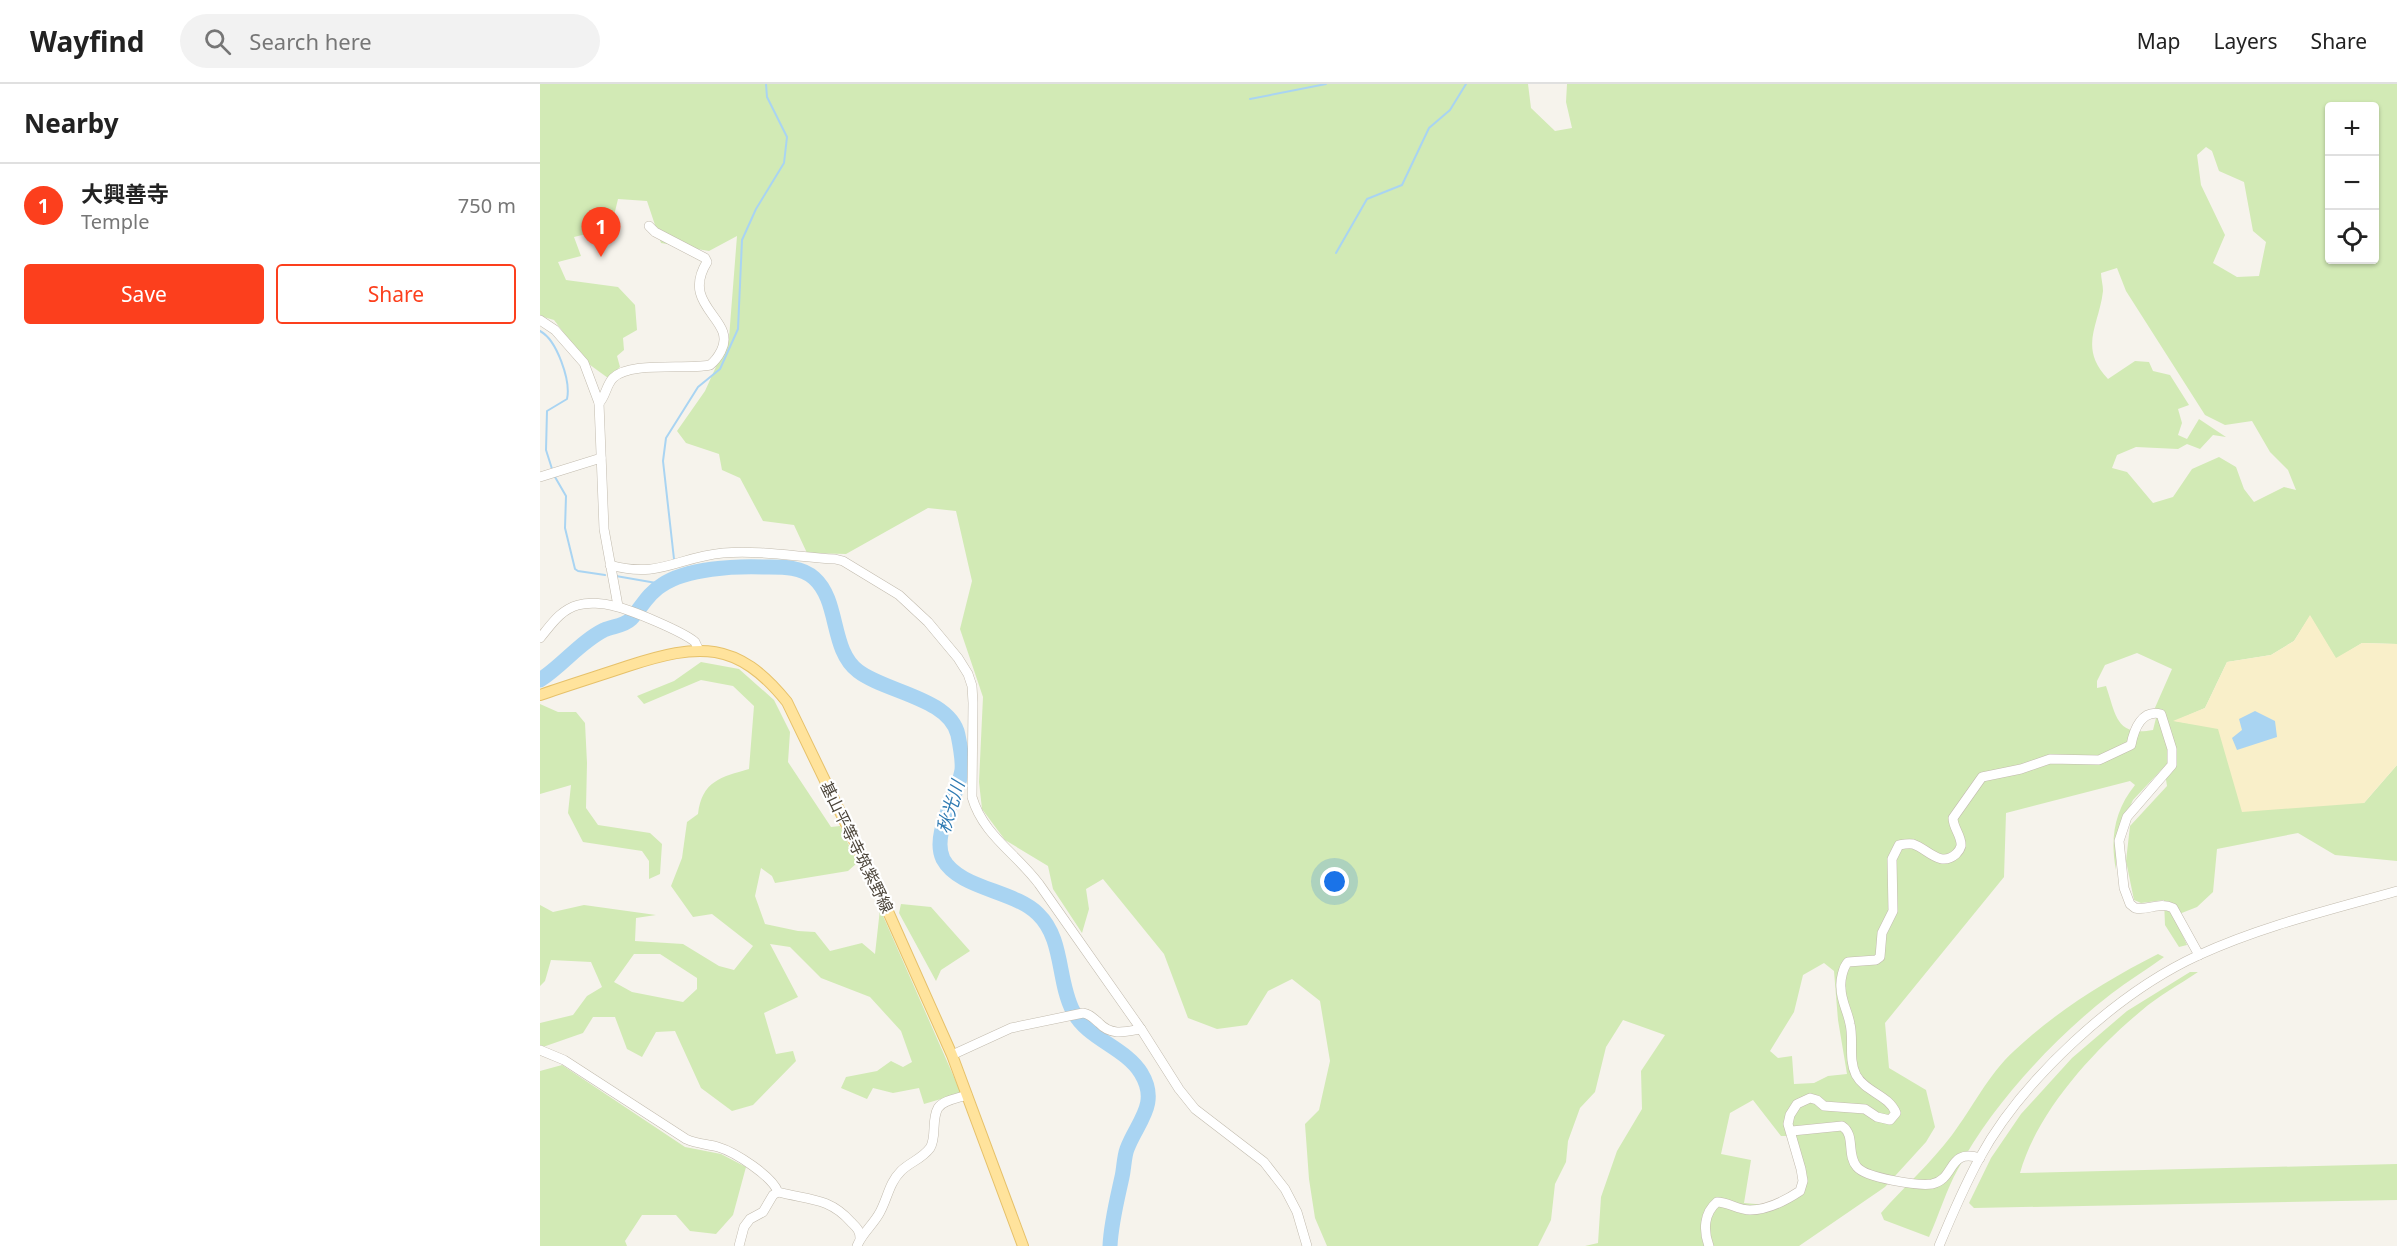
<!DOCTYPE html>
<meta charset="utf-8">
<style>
body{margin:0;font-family:"Noto Sans","Noto Sans JP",sans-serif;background:#f2f2f2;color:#222}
.controls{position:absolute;right:18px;top:18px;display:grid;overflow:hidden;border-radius:6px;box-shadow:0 2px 4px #0004}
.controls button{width:54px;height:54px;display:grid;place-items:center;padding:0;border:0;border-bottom:2px solid #e0e0e0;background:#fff;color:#222;font:30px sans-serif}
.you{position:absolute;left:795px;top:798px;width:21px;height:21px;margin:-15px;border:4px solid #fff;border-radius:50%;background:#1a73e8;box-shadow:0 0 0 9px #1a73e833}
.badge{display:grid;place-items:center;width:39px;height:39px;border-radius:50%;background:#fc3f1d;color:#fff;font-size:20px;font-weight:700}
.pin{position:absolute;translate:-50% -50px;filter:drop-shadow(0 2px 3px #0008)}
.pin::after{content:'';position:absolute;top:32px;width:21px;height:18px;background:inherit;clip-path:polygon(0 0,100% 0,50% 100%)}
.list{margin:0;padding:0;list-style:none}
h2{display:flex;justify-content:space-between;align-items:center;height:78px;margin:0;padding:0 24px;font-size:26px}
h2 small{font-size:20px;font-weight:400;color:#767676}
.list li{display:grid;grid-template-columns:39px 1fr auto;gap:18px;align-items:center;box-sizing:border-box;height:84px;padding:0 24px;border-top:2px solid #e0e0e0}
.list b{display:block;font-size:22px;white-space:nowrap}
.list p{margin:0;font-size:20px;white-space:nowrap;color:#767676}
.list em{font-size:20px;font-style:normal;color:#767676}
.actions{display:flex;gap:12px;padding:18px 24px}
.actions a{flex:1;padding:14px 0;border:2px solid #fc3f1d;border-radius:6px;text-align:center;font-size:21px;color:#fc3f1d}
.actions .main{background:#fc3f1d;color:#fff}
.icon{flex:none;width:33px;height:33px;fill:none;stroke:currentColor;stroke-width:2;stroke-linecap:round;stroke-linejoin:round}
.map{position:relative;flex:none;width:1857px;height:1162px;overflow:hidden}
header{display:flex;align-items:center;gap:36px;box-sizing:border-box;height:84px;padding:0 30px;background:#fff;border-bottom:2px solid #e0e0e0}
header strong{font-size:28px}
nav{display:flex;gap:33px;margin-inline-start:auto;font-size:21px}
.search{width:420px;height:54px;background:#f2f2f2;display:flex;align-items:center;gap:15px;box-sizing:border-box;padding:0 21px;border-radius:33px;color:#767676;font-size:22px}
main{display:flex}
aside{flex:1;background:#fff}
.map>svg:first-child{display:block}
</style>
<header>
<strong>Wayfind</strong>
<div class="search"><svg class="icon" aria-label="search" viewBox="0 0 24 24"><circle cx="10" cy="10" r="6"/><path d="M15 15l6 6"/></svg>Search here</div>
<nav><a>Map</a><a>Layers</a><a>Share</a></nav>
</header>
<main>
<aside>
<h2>Nearby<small></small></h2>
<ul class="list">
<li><span class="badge">1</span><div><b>大興善寺</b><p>Temple</p></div><em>750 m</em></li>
</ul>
<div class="actions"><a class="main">Save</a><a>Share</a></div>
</aside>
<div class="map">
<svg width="1857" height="1162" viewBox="0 0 1857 1162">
<rect width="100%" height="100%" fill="#f6f3ec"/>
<!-- green -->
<g fill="#d2eab5" fill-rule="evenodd">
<path d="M 0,0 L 988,0 L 991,24 L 1015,47 L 1032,44 L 1026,18 L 1027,0 L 1857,0 L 1857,560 L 1822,559 L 1796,575 L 1770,532 L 1754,557 L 1731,571 L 1687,578 L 1665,624 L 1635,637 L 1678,644 L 1824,719 L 1857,681 L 1857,777 L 1795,771 L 1758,749 L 1677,765 L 1673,808 L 1657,823 L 1634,832 L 1647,861 L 1639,863 L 1625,841 L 1624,816 L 1601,819 L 1594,816 L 1586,777 L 1590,742 L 1627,702 L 1624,683 L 1593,716 L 1576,752 L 1576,786 C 1570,755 1574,727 1595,701 L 1590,697 L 1466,729 L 1464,793 L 1345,939 L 1349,984 L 1386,1006 L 1395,1043 L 1386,1058 L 1345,1103 L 1259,1162 L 1045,1162 L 1058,1159 L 1061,1113 L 1077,1067 L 1102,1025 L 1101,987 L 1125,951 L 1083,936 L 1066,963 L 1055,1008 L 1040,1024 L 1028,1057 L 1026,1078 L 1015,1100 L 1011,1136 L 998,1162 L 787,1162 L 775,1134 L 769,1095 L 765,1040 L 779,1026 L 790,977 L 780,917 L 752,895 L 728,907 L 707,941 L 677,945 L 648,934 L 624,870 L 563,795 L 546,805 L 549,825 L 542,849 L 513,805 L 508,782 L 465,756 L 442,725 L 439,698 L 443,613 L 420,545 L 432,497 L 416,427 L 388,424 L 306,470 L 267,469 L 254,441 L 223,437 L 200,394 L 182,386 L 179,370 L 146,359 L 137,347 L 165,307 L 189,254 L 197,152 L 169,167 L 121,159 L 107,117 L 78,115 L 71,144 L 34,153 L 41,172 L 18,178 L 26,196 L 78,203 L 95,221 L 97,246 L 83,254 L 84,266 L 77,272 L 80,283 L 68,294 L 46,278 L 14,236 L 0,232 ZM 1790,22 L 1834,22 L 1834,176 L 1790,176 ZM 1666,63 L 1672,67 L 1679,87 L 1704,98 L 1713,147 L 1726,158 L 1719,192 L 1697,193 L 1673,179 L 1685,151 L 1661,101 L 1657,71 ZM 1577,184 L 1586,207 L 1665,331 L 1685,341 L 1712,337 L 1730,368 L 1748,386 L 1756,406 L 1744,403 L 1714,418 L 1704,405 L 1696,383 L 1679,373 L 1652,385 L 1633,413 L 1613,419 L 1587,388 L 1572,384 L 1577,371 L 1596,363 L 1638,365 L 1647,360 L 1660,365 L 1673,351 L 1686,353 L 1659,335 L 1647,355 L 1638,351 L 1642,339 L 1638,325 L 1649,321 L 1630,291 L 1613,287 L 1609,278 L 1595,277 L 1568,295 C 1538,263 1559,242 1563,207 C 1563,201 1561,194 1561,189 ZM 1597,569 L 1632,585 L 1614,626 L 1616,634 L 1613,646 C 1576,653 1576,631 1566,602 L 1557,604 L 1557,597 L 1565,581 ZM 1284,879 L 1294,887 L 1298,936 L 1307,990 L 1288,992 L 1274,999 L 1254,1000 L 1252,972 L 1238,974 L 1230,967 L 1254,928 L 1263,891 ZM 1213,1016 L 1241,1052 L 1256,1052 L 1268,1097 L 1262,1109 L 1239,1122 L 1204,1119 L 1211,1076 L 1181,1070 L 1190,1029 Z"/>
<path d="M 161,578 L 199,585 L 234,616 L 250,648 L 248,678 L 291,743 L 300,742 L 317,779 L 308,787 L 235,799 L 232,792 L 221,784 L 215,812 L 225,840 L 258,847 L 275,848 L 290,867 L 322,859 L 335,870 L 340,825 L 421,1009 L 384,1020 L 379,1004 L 353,1009 L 333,1004 L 327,1015 L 301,1004 L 306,993 L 337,987 L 351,977 L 363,983 L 372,978 L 361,947 L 330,913 L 281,894 L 250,863 L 230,860 L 258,913 L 224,929 L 236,970 L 253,967 L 256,977 L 213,1021 L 192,1027 L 161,1004 L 135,947 L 116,948 L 102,973 L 87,965 L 75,933 L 53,933 L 43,949 L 0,964 L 0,939 L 33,931 L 47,912 L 62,903 L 51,878 L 11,876 L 5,897 L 0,902 L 0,821 L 13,828 L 44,821 L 116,831 L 96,834 L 95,857 L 143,860 L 179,882 L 194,886 L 213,862 L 172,830 L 153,833 L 131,802 L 142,774 L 147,738 L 158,730 C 162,697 181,693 209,685 L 214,622 L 193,602 L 161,596 L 104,620 L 97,612 L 134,597 ZM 94,870 L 120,870 L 157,894 L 157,905 L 143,918 L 92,908 L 74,898 Z"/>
<polygon points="0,620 18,628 36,628 45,639 47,679 46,724 58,741 110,749 122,760 120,790 109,795 109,777 102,767 43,758 28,729 31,701 0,710"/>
<polygon points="361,820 391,823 430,867 401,886 396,897 359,829"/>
<path d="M 1618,870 L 1624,873 C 1606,886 1588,897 1571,910 C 1514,954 1451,1022 1418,1085 C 1406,1106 1399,1131 1389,1153 L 1344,1136 L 1341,1129 C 1364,1103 1391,1079 1412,1051 C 1433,1023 1448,991 1474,967 C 1518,926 1565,897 1618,870 Z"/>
<path d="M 1650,888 L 1658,888 C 1639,901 1618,912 1601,927 C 1553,967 1497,1028 1480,1089 L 1857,1080 L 1857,1116 L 1434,1124 L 1429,1119 L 1451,1074 L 1481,1030 L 1532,974 L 1587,927 Z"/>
<polygon points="22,981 145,1063 181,1070 206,1083 193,1131 176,1150 150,1147 136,1131 102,1131 85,1157 87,1162 0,1162 0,987"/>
</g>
<!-- sand -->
<polygon fill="#f9efc9" points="1770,531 1796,574 1822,559 1857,560 1857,681 1824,719 1702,728 1678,645 1633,637 1665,624 1687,578 1731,571 1754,557"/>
<!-- water -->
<polygon fill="#a9d4f2" points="1715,627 1735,637 1737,653 1697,666 1692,654 1702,646 1699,635"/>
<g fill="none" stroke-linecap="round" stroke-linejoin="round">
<!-- stream -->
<g stroke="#a9d4f2" stroke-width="2">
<polyline points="710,15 786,0"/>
<polyline points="796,169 827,115 862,101 889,44 910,26 926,0"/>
<path d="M 0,247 C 17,256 31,297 27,315 L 7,327 L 6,366 L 13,388"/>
<polyline points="15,393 26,412 25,444 35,485 38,487 65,491"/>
<polyline points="134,475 123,377 126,354 158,303 180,285 198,245 202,156 216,125 244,79 247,53 227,13 226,0"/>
<polyline points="137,487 139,493"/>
<polyline points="76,492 122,500"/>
</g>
<!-- river -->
<path stroke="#a9d4f2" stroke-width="15" d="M 0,596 C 23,581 40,558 64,546 C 73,542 84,542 91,535 C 101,524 108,509 122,501 C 147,484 195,482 224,483 C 241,483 261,482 274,494 C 300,517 290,566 318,587 C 345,608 410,614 418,651 C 420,661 423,676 422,686 C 418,712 391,750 403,775 C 419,805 474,806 498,830 C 524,855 517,896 533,927 C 547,955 585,963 601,989 C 620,1020 597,1038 587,1065 C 584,1073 584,1084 582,1093 C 577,1116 571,1139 570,1162"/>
<!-- minor casing -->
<g stroke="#c2bbae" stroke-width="10">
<g id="minor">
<polyline points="0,236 15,246 44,279 59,319 64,445 78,522"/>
<path d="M 59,319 C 66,312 66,301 73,294 C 90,277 145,286 170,281 C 175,277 178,273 181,267 C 198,235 139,223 167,178 L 165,174 L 115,148 L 109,142"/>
<polyline points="0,393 61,374"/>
<path d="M 70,481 C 119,495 138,473 183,469 C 220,466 258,473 295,475 L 303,477 L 359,511 L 388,538 L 418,574 L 428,590 L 432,602 L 433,619 L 432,713 C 443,751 476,769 499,800 L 601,945 L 639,1005 L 655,1025 L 724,1078 L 745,1105 L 757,1128 L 767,1162"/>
<path d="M 0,554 C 11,541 20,526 38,521 C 48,518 63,519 74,522 C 89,525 144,548 155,558 C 156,560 158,565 159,566"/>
<path d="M 0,966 L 24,976 L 146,1055 C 157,1060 167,1060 178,1063 C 195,1068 232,1092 238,1108 C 268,1116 289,1113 311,1138 C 316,1143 320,1146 320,1154"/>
<path d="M 412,971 L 471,944 L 543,929 C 550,930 553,934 559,939 C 571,952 585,948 601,945"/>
<path d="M 1252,1047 L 1302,1042 C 1316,1051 1306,1071 1317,1083 C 1326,1094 1378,1102 1392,1100 C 1416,1095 1407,1064 1440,1074"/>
<polyline points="199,1162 204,1143 210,1135 223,1128 233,1111 238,1108"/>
<path d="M 317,1162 C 322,1149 334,1140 340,1128 C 348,1113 349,1099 361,1087 C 370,1078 382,1075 390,1064 C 397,1053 391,1036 398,1024 C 403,1016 419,1014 427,1011"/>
<path d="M 1169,1162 C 1163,1146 1164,1129 1177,1118 C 1188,1118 1198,1126 1210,1126 C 1228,1126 1245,1117 1260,1107 L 1263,1097 L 1261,1085 L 1248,1040 L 1250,1031 L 1257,1020 L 1270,1014 L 1277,1016 L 1284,1022 L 1325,1025 L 1337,1033 L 1350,1036 L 1356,1029 C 1349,1011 1325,1008 1316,991 C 1308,975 1314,956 1310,940 C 1308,928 1301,917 1301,904 C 1300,897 1303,883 1308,878 L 1336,876 L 1340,873 L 1342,849 L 1353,827 L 1352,775 L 1359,761 C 1364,760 1368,759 1373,760 C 1388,765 1400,784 1416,770 C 1419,767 1420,766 1421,762 C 1422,752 1413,744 1413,734 L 1442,693 L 1481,685 L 1510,675 L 1559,676 L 1591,661 C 1594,645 1602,625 1621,630 L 1632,665 L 1632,681 L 1587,733 L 1579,757 L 1584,804 L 1590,820 L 1595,824 C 1609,827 1619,817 1633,824 L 1659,871"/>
<path d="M 1399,1162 C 1411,1133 1424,1103 1439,1075 C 1482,996 1576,909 1659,871 C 1722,842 1790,826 1857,807"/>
</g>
</g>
<!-- major casing -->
<g stroke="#e6c16a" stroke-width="12">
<path id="major" d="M 0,611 C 29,601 58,592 88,582 C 159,559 197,556 247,618 L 346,823 L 412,971 L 483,1162"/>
</g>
<!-- minor -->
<use href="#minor" stroke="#fff" stroke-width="9"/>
<!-- major -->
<use href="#major" stroke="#ffe39c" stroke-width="10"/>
</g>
<g text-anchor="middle" stroke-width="4.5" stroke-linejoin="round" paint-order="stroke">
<!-- street labels -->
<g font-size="16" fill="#4b4439" stroke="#fff">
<text transform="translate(317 763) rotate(64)" y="6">基山平等寺筑紫野線</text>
</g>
<!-- water labels -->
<g font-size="18" font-style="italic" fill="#2e7ab2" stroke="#fff">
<text transform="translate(411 723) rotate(-73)" y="6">秋光川</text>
</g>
</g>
</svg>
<div class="controls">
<button>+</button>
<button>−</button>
<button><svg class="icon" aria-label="locate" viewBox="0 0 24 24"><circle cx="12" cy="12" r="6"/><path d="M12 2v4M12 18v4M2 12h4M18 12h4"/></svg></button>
</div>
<div class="you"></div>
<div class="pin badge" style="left:61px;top:173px">1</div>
</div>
</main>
